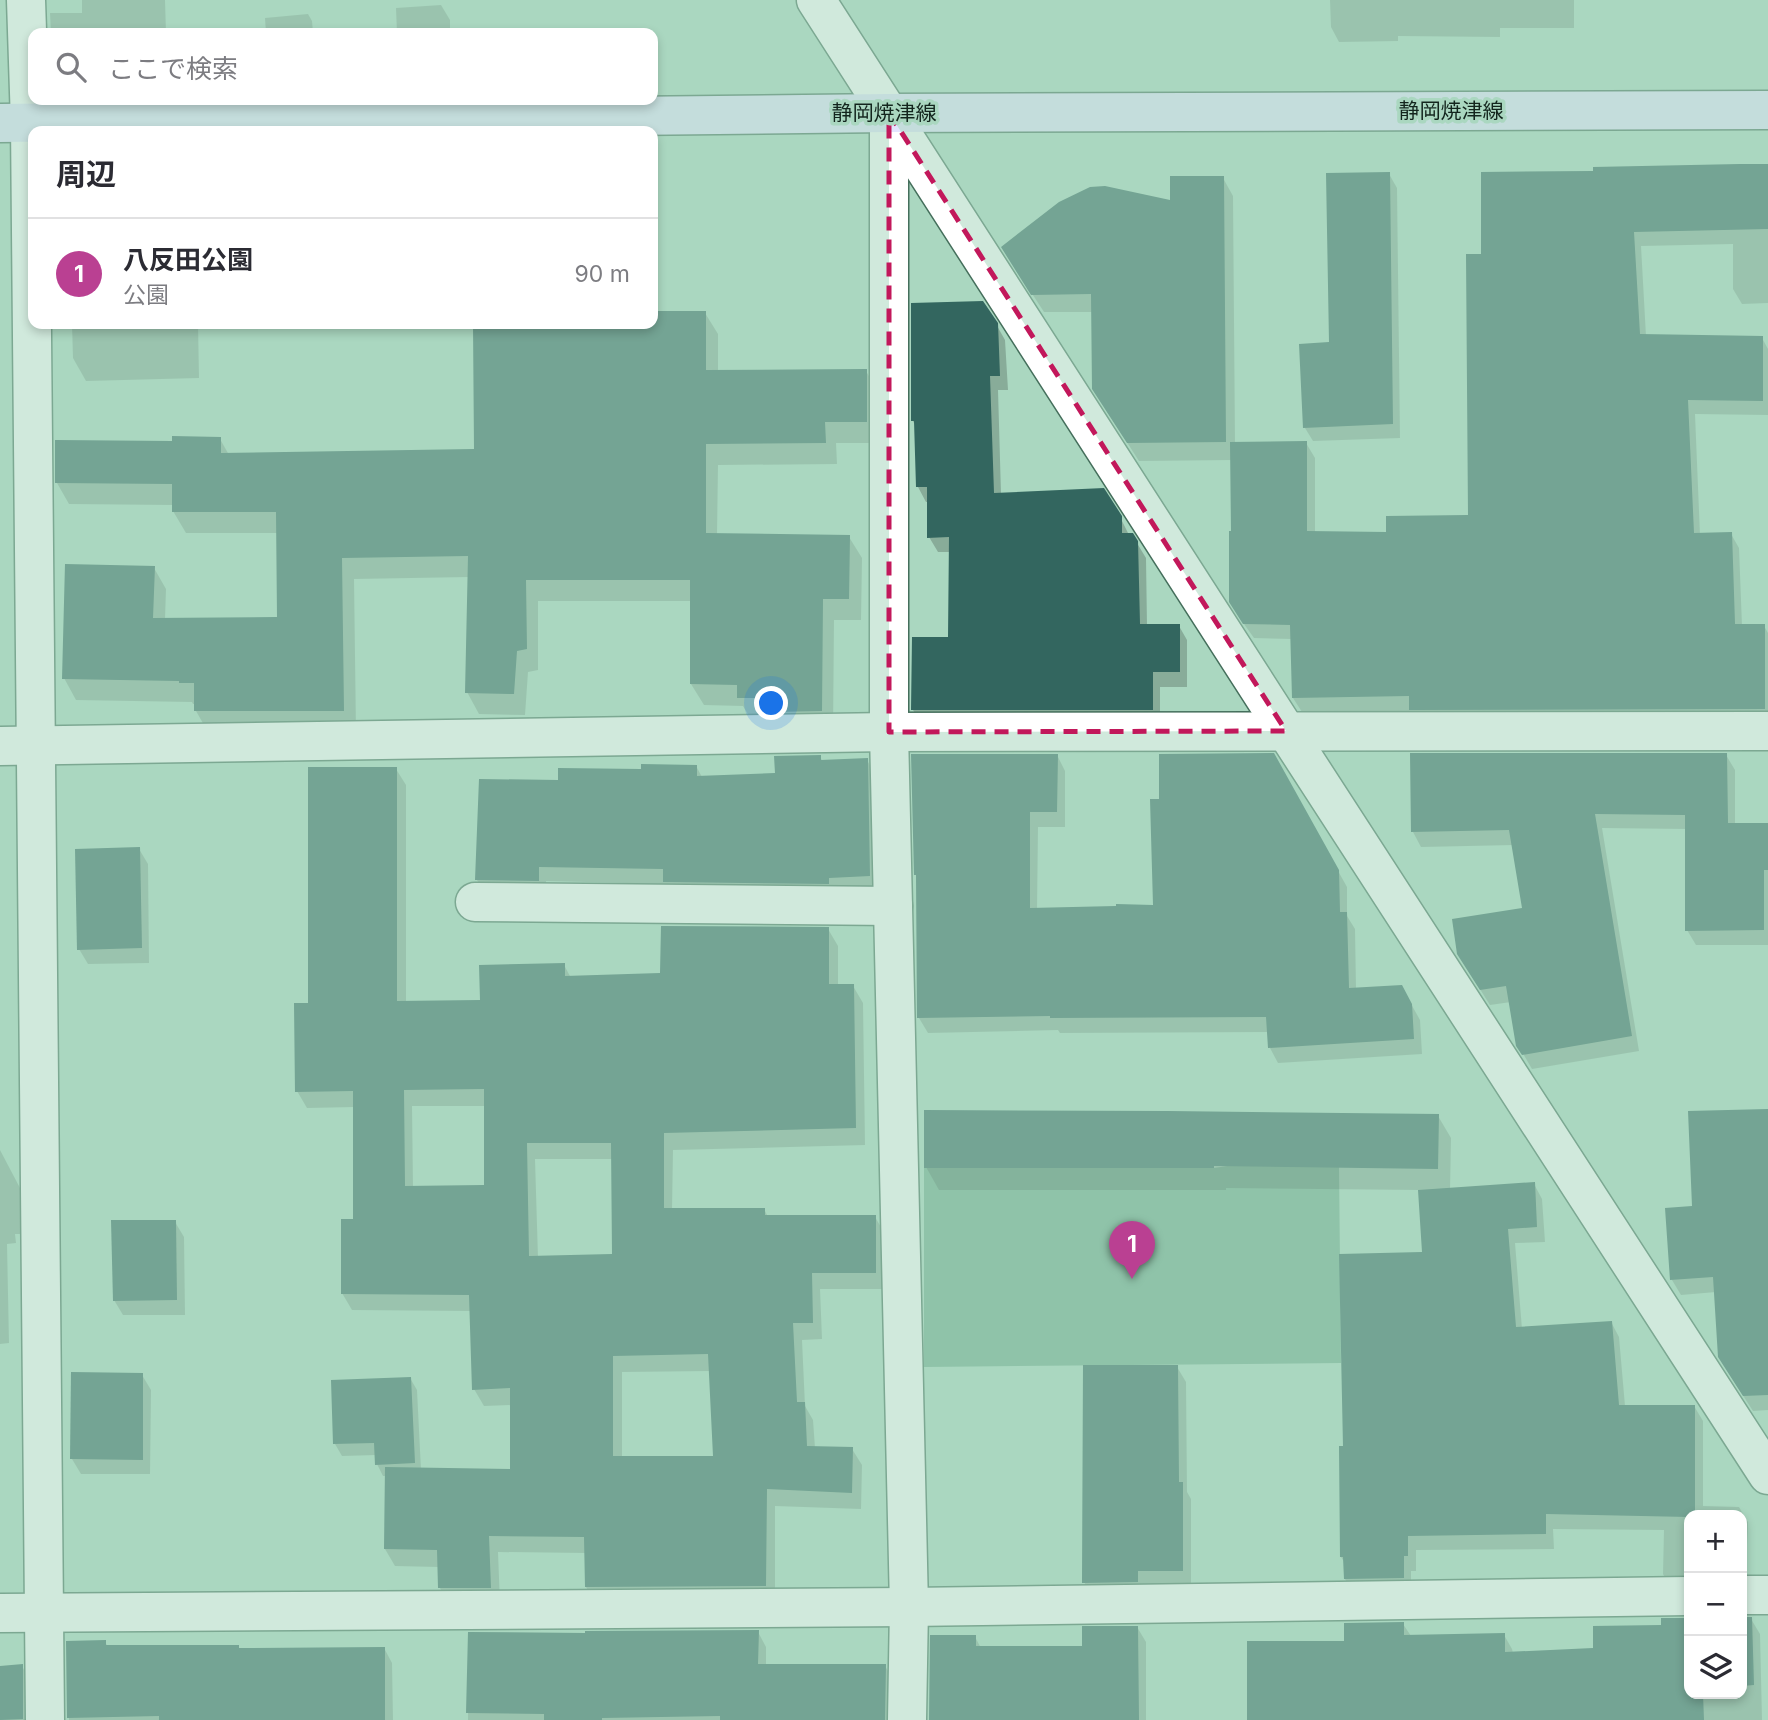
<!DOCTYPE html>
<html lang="ja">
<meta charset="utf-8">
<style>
body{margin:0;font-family:Inter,"Noto Sans JP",sans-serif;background:#f7f7f7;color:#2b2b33}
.controls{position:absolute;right:21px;bottom:21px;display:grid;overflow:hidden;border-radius:14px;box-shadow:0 4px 10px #0003}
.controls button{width:63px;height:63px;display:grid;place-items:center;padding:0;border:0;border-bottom:2px solid #e1e1e2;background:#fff;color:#2b2b33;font:35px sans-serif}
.you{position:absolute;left:772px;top:704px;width:24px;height:24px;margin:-18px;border:5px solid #fff;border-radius:50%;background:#1a73e8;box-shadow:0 0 0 10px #1a73e833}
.badge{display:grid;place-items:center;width:46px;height:46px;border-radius:50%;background:#ba4092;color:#fff;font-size:23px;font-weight:700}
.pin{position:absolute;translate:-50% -58px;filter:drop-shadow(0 2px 4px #0008)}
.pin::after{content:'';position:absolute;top:37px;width:24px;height:21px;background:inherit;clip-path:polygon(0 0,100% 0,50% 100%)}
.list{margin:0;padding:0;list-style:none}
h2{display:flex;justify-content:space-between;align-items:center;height:91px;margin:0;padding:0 28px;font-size:30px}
h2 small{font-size:23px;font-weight:400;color:#7c7c81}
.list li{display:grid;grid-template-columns:46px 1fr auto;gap:21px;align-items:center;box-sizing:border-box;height:112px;padding:0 28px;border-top:2px solid #e1e1e2}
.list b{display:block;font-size:26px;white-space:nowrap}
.list p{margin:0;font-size:23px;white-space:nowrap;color:#7c7c81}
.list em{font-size:23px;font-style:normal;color:#7c7c81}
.icon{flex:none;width:38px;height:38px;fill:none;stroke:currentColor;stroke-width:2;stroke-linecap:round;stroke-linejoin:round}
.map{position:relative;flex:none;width:1768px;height:1720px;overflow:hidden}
.search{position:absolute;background:#fff;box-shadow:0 4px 10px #0003;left:28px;top:28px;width:630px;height:77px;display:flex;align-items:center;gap:18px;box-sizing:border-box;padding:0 24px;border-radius:14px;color:#7c7c81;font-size:26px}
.panel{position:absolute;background:#fff;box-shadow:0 4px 10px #0003;left:28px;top:126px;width:630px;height:203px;border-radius:14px}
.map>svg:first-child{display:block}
</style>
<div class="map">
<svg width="1768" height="1720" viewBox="0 0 1768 1720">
<rect width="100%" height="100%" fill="#aad7c0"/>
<!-- green -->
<polygon fill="#6fab8e" points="1227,1166 1339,1166 1341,1363 924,1367 924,1168 1214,1168"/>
<!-- shadow -->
<g fill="#0003" fill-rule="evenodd">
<polygon points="82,0 165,0 166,33 51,33 50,13 82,13"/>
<polygon points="1330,0 1574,0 1574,28 1500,28 1500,37 1398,36 1398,41 1339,42 1331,27"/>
<polygon points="441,5 450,20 450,33 397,33 396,8"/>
<polygon points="308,14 312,21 313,33 266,33 265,18"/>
<polygon points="1768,166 1768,303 1742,304 1733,289 1733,244 1641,246 1646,336 1762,338 1768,349 1768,415 1695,414 1700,535 1731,534 1739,548 1742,626 1764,626 1768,633 1768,723 1419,724 1411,711 1302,712 1293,698 1292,639 1254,638 1239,617 1233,533 1232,460 1139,461 1105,408 1093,312 1044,312 1014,266 1172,202 1223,178 1233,196 1235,444 1306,443 1315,458 1315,533 1388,533 1470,516 1483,256 1595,173"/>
<polygon points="1389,174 1397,188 1400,438 1313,441 1305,428 1330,344"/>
<polygon points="913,305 996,324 1005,340 1008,390 998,390 1001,494 1120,517 1129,535 1132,535 1146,558 1147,626 1179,626 1187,640 1187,687 1160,687 1160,724 922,724 913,710 950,639 951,552 938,552 929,537 929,502 926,502 918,487 916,427 913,421"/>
<polygon points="653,313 705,313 718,334 718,371 866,371 878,392 878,443 836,443 837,464 718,465 717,535 849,537 862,558 861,620 834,620 833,732 751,719 743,706 704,705 691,684 692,601 538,601 538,670 528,672 525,715 479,714 467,692 469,577 354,579 356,732 208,732 196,711 196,704 193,704 192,702 76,700 64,678 154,568 166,589 165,619 279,619 278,533 186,533 173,511 173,505 69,504 57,483 174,443 220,439 229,455 475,451 475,324 653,324"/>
<polygon points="72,324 198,324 199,378 86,381 73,358"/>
<polygon points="1057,755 1065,771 1065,827 1038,827 1037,910 1154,906 1161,801 1273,755 1347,887 1347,916 1355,929 1356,989 1401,986 1420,1020 1422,1054 1278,1063 1270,1048 1269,1032 1060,1033 1058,1030 928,1033 919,1018"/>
<polygon points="1726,755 1735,770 1735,825 1768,824 1768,945 1696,945 1687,930 1687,829 1602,828 1639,1051 1532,1069 1518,1045 1511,1002 1490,1005 1468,970 1524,910 1514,845 1421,847 1413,832"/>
<polygon points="820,757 823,762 867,760 875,775 878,891 673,897 666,884 546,881 547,895 486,895 477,880 560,782 696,766 702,777 777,775"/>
<path d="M 396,769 L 406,785 L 406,1003 L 482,1002 L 564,965 L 571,978 L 662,974 L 828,929 L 838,946 L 838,986 L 853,986 L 863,1003 L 865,1145 L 673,1150 L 672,1210 L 764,1209 L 768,1217 L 875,1217 L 885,1234 L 885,1289 L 820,1289 L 822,1339 L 802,1340 L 805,1406 L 813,1420 L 815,1448 L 852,1449 L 862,1465 L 861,1509 L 775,1506 L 775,1602 L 596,1604 L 586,1587 L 586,1553 L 498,1552 L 500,1604 L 449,1605 L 440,1588 L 439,1567 L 395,1566 L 385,1549 L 387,1476 L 383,1476 L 377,1464 L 376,1455 L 342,1456 L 335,1444 L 410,1378 L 417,1390 L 421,1470 L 511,1471 L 512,1405 L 484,1406 L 474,1389 L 472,1311 L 352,1310 L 342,1293 L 355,1220 L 355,1107 L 307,1108 L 297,1091 L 310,1004 ZM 412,1106 L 486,1106 L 486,1186 L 413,1188 ZM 535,1159 L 613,1159 L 613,1255 L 538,1258 ZM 710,1371 L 715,1458 L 622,1458 L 622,1372 Z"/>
<polygon points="139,849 148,864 149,963 88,964 79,949"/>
<polygon points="1768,1111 1768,1410 1753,1411 1728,1372 1716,1292 1681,1295 1672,1280 1666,1210 1694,1208"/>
<polygon points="1438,1116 1451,1138 1450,1190 1534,1184 1542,1199 1545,1242 1515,1243 1522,1329 1611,1322 1619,1337 1625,1406 1694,1406 1703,1421 1703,1506 1739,1507 1748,1522 1745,1589 1742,1590 1742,1515 1689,1515 1689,1589 1671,1589 1663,1574 1664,1530 1553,1529 1554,1549 1416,1550 1416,1571 1411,1571 1411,1593 1354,1593 1345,1579 1345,1563 1341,1557 1345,1447 1423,1253 1420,1190 1226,1188 1226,1190 939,1190 926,1167"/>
<polygon points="0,1150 20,1188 23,1234 15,1234 16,1243 7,1244 9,1343 0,1344"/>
<polygon points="175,1222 184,1237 185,1315 123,1315 114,1300"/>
<polygon points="1177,1367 1186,1382 1187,1492 1191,1499 1191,1586 1093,1597 1084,1582"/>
<polygon points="142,1375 151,1390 150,1474 81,1474 72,1459"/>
<polygon points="1742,1619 1751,1619 1760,1634 1762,1720 1249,1720 1346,1642 1403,1624 1411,1636 1504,1635 1512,1649 1513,1653 1595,1650 1663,1627 1662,1620 1689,1620 1689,1694 1742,1694"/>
<polygon points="1137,1627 1146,1642 1146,1720 931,1720 975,1637 981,1648 1084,1648"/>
<polygon points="758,1632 766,1647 766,1666 885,1666 894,1681 893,1720 468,1720 469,1634 587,1635"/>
<polygon points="105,1642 108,1647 240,1650 384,1648 392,1663 393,1720 69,1720 68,1643"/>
<polygon points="22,1666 30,1681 31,1720 0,1720 0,1667"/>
</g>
<!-- building -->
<g fill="#33665f" fill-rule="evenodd">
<polygon points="1740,164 1768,164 1768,229 1634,232 1640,334 1763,336 1763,401 1688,400 1694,533 1732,532 1735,624 1765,624 1765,709 1409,710 1409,696 1292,698 1290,625 1243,624 1229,602 1229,531 1231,531 1230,442 1307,441 1307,531 1386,532 1386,516 1468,515 1466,254 1481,254 1481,172 1593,171 1593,167"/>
<polygon points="1390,172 1393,424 1303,428 1299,344 1329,342 1326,173"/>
<polygon points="1170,176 1224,176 1226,442 1127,443 1092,389 1091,294 1031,295 1001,247 1059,202 1090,187 1105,186 1170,200"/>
<polygon points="983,301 998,323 1000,376 990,376 994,493 1104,488 1122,516 1122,533 1133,533 1138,541 1140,624 1180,624 1180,672 1153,672 1153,710 911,710 912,637 948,637 949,537 927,538 927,487 916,487 914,421 911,421 911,303"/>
<polygon points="653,311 706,311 706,370 867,369 867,422 825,422 826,443 706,444 706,533 850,535 849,599 823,599 822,711 772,712 771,698 737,698 737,685 690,684 690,580 526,580 527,649 517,651 514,694 465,693 468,556 342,558 344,711 194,711 194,683 179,683 179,681 62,679 65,564 155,566 153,618 277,617 276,512 172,512 172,484 55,483 55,440 172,441 172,436 221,437 221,453 474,449 473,324 653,324"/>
<polygon points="1274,753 1339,870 1340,912 1347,912 1349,988 1402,985 1412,1004 1414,1039 1268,1048 1266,1017 1050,1018 1050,1016 917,1018 916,875 914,875 911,754 1058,754 1057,812 1030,812 1030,908 1116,906 1116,904 1153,905 1150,799 1159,799 1159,754"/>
<polygon points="1410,753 1727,753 1728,823 1768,823 1768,870 1764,870 1764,930 1685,931 1685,815 1595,814 1632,1036 1522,1055 1516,1046 1506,986 1480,990 1457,954 1452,919 1522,908 1509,830 1411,832"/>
<polygon points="821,755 821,760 868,758 870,876 829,878 829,884 663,882 663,869 539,867 539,881 475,880 479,779 558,780 558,768 641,769 641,764 697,765 697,776 775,773 774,756"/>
<path d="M 308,767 L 397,767 L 397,1001 L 480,1000 L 479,965 L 565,963 L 565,976 L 660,973 L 661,926 L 829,927 L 829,984 L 854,984 L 856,1128 L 664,1133 L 664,1208 L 765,1208 L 765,1215 L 876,1215 L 876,1273 L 812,1273 L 813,1323 L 793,1323 L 797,1402 L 805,1402 L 807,1446 L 853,1447 L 852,1493 L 767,1489 L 766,1586 L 585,1587 L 584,1537 L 489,1536 L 491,1588 L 438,1588 L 437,1550 L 384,1549 L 385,1467 L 510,1469 L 510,1388 L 472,1390 L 469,1295 L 341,1294 L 341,1219 L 353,1219 L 353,1091 L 295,1092 L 294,1003 L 308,1003 ZM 484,1089 L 484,1185 L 405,1186 L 404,1090 ZM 527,1143 L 611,1143 L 612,1254 L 529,1256 ZM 708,1354 L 713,1456 L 613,1456 L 613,1356 Z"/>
<polygon points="140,847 142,948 77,950 75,849"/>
<polygon points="1768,1109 1768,1395 1743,1396 1718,1357 1713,1277 1670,1280 1665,1208 1692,1206 1688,1111"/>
<polygon points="924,1110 1168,1111 1439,1114 1438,1169 1214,1166 1214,1168 924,1168"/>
<polygon points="1535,1182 1537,1227 1508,1229 1516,1327 1612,1321 1619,1405 1695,1405 1695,1515 1689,1515 1689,1517 1546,1514 1546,1534 1408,1536 1408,1556 1404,1556 1404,1578 1344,1579 1343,1557 1340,1557 1339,1446 1343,1446 1339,1254 1422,1252 1418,1190"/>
<polygon points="111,1220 176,1220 177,1300 113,1301"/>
<polygon points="1083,1365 1178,1365 1179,1482 1183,1482 1183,1571 1138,1571 1138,1582 1082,1583"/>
<polygon points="71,1372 143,1373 143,1460 70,1459"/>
<polygon points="411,1377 415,1463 375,1465 374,1443 333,1444 331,1380"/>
<polygon points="1742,1617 1752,1617 1754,1685 1742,1686"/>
<polygon points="1661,1618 1689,1618 1689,1694 1703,1694 1704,1720 1247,1720 1247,1641 1344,1641 1344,1623 1404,1622 1404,1635 1505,1633 1505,1652 1593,1648 1593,1626 1661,1625"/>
<polygon points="1082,1626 1138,1626 1139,1720 929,1720 930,1635 976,1635 976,1646 1082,1646"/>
<polygon points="759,1630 758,1664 886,1664 885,1720 720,1720 720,1716 602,1718 602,1720 544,1720 544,1714 466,1713 468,1632 585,1633 585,1631"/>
<polygon points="106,1640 106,1645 239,1645 239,1648 385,1647 385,1720 159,1720 159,1716 67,1718 66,1641"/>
<polygon points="23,1664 23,1719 0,1720 0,1666"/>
</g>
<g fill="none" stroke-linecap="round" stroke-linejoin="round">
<!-- minor casing -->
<g stroke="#456f5c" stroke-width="41">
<g id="minor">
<polyline points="26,0 30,123 45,1720"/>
<polyline points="816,0 1286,731 1768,1475"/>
<polyline points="889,113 889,732 909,1607 907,1720"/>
<polyline points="0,746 889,732 1768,731"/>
<polyline points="475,902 893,906"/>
<polyline points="1742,1595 1768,1595"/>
<polyline points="0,1613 909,1607 1689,1596"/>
</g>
</g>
<!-- secondary casing -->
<g stroke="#456f5c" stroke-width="41">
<polyline id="secondary" points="0,123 889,113 1768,110"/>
</g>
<!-- minor -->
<use href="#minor" stroke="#fff" stroke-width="38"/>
<!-- secondary -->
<use href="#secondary" stroke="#e4e4ff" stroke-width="38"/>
</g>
<!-- marked area -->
<path d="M0 0H1768V1720H0ZM 889,113 L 1286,731 L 889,732 Z" fill="#aad7c0" fill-opacity=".55" fill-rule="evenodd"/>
<path fill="none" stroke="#c2185b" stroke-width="5" stroke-dasharray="14 9" stroke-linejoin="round" d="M 889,113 L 1286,731 L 889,732 Z"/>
<g text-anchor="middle" stroke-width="7" stroke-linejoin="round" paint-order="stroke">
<!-- street labels -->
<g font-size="21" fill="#13251d" stroke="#aad7c0">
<text x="1451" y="118">静岡焼津線</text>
<text x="884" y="120">静岡焼津線</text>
</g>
</g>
</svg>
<div class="controls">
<button>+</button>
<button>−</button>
<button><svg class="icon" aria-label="layers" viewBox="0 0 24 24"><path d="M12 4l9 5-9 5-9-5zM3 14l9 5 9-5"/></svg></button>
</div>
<div class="you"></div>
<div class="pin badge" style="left:1132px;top:1279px">1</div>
<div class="search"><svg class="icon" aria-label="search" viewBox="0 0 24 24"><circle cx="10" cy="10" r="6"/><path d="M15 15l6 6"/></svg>ここで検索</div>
<section class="panel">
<h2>周辺<small></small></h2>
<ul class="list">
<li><span class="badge">1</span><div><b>八反田公園</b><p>公園</p></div><em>90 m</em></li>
</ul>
</section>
</div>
